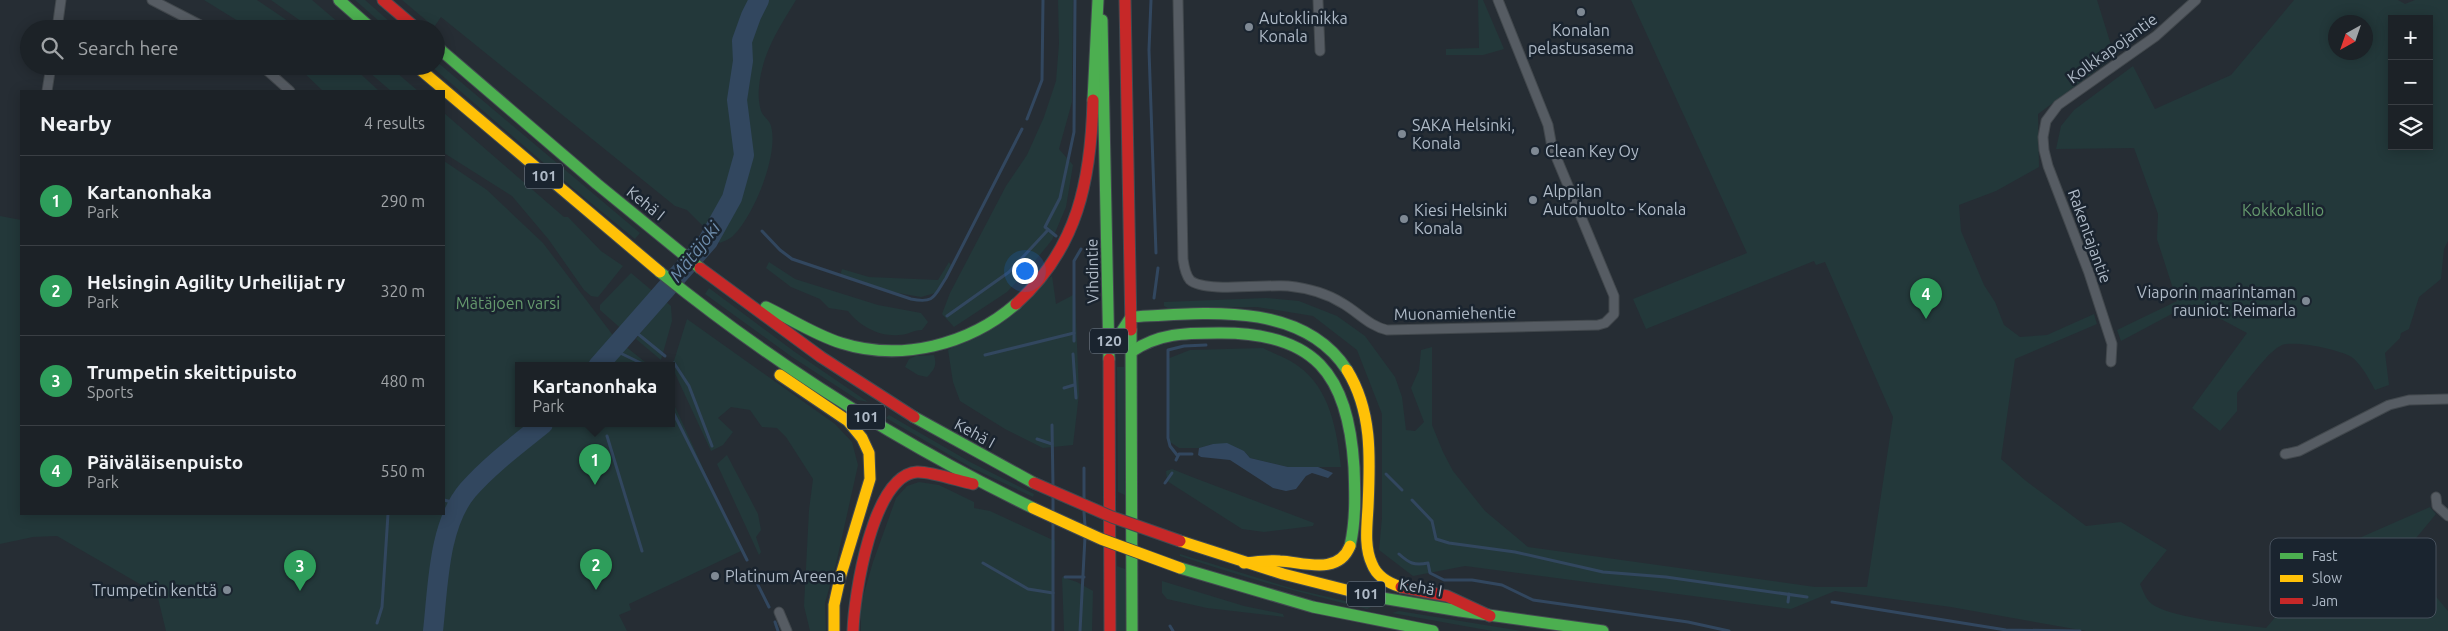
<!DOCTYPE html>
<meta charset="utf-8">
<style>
body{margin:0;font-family:Ubuntu,sans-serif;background:#252a2f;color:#f1f3f6}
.controls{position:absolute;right:15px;top:15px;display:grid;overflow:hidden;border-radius:0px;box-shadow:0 2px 12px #0003}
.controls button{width:45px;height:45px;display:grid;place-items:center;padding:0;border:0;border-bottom:1px solid #3a3f44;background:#1c2227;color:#f1f3f6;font:25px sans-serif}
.compass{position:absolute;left:2328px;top:15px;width:45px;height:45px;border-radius:50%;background:#1c2227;box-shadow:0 2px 12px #0003;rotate:220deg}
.you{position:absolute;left:1024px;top:270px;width:18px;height:18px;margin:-12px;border:4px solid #fff;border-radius:50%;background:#1a73e8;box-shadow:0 0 0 8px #1a73e833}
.badge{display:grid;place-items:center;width:32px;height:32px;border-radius:50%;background:#7f8994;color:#fff;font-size:16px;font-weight:700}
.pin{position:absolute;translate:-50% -41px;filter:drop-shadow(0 1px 2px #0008)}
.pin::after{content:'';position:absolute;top:26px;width:18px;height:15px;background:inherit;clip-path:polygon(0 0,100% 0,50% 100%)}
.popup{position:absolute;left:515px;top:362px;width:160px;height:65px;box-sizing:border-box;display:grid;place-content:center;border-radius:0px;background:#1c2227;filter:drop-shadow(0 1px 4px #0005);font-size:16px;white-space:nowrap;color:#a0a4a7}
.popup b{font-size:19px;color:#f1f3f6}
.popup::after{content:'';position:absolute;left:50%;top:100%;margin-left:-10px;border:10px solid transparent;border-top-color:#1c2227}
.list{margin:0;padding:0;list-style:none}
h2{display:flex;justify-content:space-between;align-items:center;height:65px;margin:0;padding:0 20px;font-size:21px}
h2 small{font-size:16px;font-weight:400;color:#a0a4a7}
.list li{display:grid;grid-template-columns:32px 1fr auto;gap:15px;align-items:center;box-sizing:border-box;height:90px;padding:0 20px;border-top:1px solid #3a3f44}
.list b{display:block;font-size:19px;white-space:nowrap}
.list p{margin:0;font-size:16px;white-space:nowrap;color:#a0a4a7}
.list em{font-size:16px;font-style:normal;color:#a0a4a7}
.icon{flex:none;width:28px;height:28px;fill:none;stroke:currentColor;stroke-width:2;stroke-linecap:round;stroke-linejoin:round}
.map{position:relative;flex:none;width:2448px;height:631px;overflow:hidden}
.search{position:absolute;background:#1c2227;box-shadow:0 2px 12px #0003;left:20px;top:20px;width:425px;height:55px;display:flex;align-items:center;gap:12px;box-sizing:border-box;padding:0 18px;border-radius:28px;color:#a0a4a7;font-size:19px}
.panel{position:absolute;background:#1c2227;box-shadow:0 2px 12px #0003;left:20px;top:90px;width:425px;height:425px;border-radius:0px}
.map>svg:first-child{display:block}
</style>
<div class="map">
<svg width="2448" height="631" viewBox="0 0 2448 631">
<rect width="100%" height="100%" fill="#262d34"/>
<!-- green -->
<g fill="#23383a" fill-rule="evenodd">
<polygon points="204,0 257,0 300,29 251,29"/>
<polygon points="271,0 312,0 346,29 312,29"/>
<polygon points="355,0 365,0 398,29 388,29"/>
<path d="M 402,0 L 796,0 C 779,28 762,53 759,87 C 758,94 759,107 762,113 C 765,118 770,121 771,126 C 779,155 754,215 733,236 C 730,239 724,241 720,243 L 687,210 L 675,206 L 441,17 L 434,27 Z"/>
<polygon points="1058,0 1073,0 1072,102 1059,149 1073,165 1066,207 1052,240 1025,273 1007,292 954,327 942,314 950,293 1006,186 1027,155 1044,117 1056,81 1059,44"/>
<polygon points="1478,0 1483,0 1504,49 1483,55 1446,55 1446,49 1479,48"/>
<path d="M 1631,0 L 2097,0 L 2111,45 L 2109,61 L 2038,114 L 2039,167 L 1996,191 L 1959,205 L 1961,231 L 1984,285 L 1995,302 L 2004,325 L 2020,337 L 2047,335 L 2094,314 L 2097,324 L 2015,359 L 2001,459 L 2026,481 L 2086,526 L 2121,522 L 2167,550 L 2140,584 C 2144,593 2146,601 2155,606 C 2178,619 2238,624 2266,628 L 2334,549 L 2430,507 L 2436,514 L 2407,549 L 2423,581 L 2448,611 L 2448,631 L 2086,631 L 1951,607 L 1835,591 L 1791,609 L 1465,566 L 1413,576 L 1379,550 L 1382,518 L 1382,414 L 1357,350 L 1313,316 L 1257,307 L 1168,308 L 1164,306 L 1164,302 L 1266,298 L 1299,301 L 1337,316 L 1365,336 L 1395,377 L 1402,397 L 1406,430 L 1415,431 L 1424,422 L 1411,388 L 1419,370 L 1421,350 L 1432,347 L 1432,425 L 1443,452 L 1453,471 L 1485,511 L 1528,547 L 1815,587 L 1867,587 L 1893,417 L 1825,262 L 1816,265 L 1814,261 L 1646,329 L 1633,299 L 1747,253 Z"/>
<path d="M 2294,0 L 2398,0 L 2405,4 L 2415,0 L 2448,0 L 2448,241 L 2444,249 L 2441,279 L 2419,297 L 2409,329 L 2401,333 L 2400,338 L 2385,353 L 2389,385 L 2375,390 C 2369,379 2363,367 2353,358 C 2343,350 2295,340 2282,345 C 2268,351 2248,381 2237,393 L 2237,411 L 2220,431 L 2192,408 L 2247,333 L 2195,305 L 2181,309 L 2121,341 L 2117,330 L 2177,301 L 2157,239 L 2158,214 L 2134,148 L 2056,149 L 2061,126 L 2074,110 L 2133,66 L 2155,109 L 2231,75 ZM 2392,19 L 2429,19 L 2429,146 L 2392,146 ZM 2336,22 L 2366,22 L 2366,52 L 2336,52 Z"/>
<polygon points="436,61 640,233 635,239 574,189 431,66 436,66"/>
<polygon points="297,66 352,66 379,91 323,91"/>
<polygon points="362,66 389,66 418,91 391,91"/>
<polygon points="444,113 564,217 568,217 601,251 623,266 598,297 591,296 584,290 549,240 512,196 444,153"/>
<polygon points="444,161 487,190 543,243 615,338 650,366 519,366 519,424 671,424 671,398 741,551 629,604 631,610 619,615 627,631 166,631 157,594 57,536 33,537 0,544 0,216 21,220 21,514 444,514"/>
<path d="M 769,262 L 795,279 L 878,305 L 921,313 L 928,322 L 922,330 C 913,330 908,335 899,335 C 880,337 859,326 848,311 L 829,308 L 820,299 L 791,287 L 766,268 Z"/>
<polygon points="949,262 952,267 935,293 921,297 892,292 840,276 842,269 869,277 938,280"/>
<polygon points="631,273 656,294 625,332 600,310 600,305"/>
<polygon points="1052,276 1056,304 1075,294 1079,394 1073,445 1043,448 1005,429 960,401 953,382 948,350"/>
<polygon points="709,288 795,352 868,402 858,400 792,357 705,294"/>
<polygon points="665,301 671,306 672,321 661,360 636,339"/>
<polygon points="687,319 835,424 852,442 858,465 836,564 825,603 826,631 810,631 804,606 809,510 813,479 786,437 777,428 762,427 750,410 731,407 718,418 733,432 723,445 711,451 672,367"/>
<path d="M 1263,348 C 1274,354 1288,358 1298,366 C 1330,388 1337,431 1341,467 L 1288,467 L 1250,458 L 1244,451 L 1213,444 L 1199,448 L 1179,448 L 1170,442 L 1167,359 L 1190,350 Z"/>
<path d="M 934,355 C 937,365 935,369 927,377 L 918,375 L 905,367 L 909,359 L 916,356 Z"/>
<polygon points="1117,367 1124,367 1125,495 1118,492"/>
<polygon points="889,415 972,463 1034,494 1033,497 972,468 886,418"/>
<polygon points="727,455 758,514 761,530 756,537 761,552 759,555 717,464"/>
<polygon points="1172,469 1192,477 1314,523 1313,526 1264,532 1242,529 1167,481 1166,471"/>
<polygon points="919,482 939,485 974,502 974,508 990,511 1055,541 1052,631 861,631 861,604 873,562 896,498 907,486"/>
<path d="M 1180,554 L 1294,589 L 1371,607 L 1367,609 C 1304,594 1242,577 1180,556 Z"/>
<polygon points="1117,566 1125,569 1125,631 1117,631"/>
<polygon points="1062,577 1077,582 1093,591 1092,631 1064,631"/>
<polygon points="1162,581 1244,606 1283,614 1284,617 1207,608 1167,599 1162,593"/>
<polygon points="1399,611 1522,631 1492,631 1392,613"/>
</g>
<!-- water -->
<polygon fill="#32475f" points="1227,443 1244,451 1250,458 1288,467 1318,467 1333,473 1328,478 1312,473 1306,476 1296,489 1286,491 1273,488 1230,460 1201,457 1198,455 1199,448 1213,444"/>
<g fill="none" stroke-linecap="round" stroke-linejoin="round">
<!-- stream -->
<g stroke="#32475f" stroke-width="3">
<polyline points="1151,0 1149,50 1156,253"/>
<polyline points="1027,119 1042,80 1043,0"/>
<path d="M 762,231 L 780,250 L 792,259 L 911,299 C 935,304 934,296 946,278 L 1022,129"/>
<polyline points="1056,236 1045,227 1060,198 1074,132 1075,0"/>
<polyline points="1154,298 1158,268"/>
<polyline points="947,316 1009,272 1047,231"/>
<polyline points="632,329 665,356"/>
<polyline points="1074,341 1074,261 1081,249"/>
<polyline points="614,350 647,366"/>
<polyline points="1073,354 1076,398"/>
<polyline points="985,355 1074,333"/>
<polyline points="674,363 689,386 712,446"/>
<polyline points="1064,388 1074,385"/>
<polyline points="671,408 747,560"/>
<polyline points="603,424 603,425"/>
<polyline points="1052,425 1053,485"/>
<polyline points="607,436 642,551"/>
<polyline points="1037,439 1052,444"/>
<polyline points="1177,455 1170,446 1168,438 1168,350 1184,346 1206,345"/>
<polyline points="1176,460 1179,454 1192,454"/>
<polyline points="1084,468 1084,498"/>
<polyline points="1386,474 1402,490"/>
<polyline points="1165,483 1172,473"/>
<polyline points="1053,496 1053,512"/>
<polyline points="444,500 459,504"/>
<polyline points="1412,500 1432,521 1436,539 1449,543 1515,552 1603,572 1666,577 1807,597"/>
<polyline points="1084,512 1085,526"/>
<polyline points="1053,523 1053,631"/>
<path d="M 1399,554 C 1409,563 1414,566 1428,563 L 1430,573 L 1444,580 L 1472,580 L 1502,585 L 1533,600 L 1688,622 L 1729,631"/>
<polyline points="983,563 1028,589 1053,593"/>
<polyline points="753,575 769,607"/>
<polyline points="1065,577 1084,577"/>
<polyline points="1788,602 1789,594"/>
<polyline points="1832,602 2006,630 2080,631"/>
<polyline points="775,622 778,631"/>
<polyline points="377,623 382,607 388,514"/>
<polyline points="1170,626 1173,631"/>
<polyline points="1080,631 1085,537"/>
</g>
<!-- river -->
<g stroke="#32475f" stroke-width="20">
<polyline points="598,366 708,241 732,198 744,155 737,100 743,61 742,41 751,16 759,0"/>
<path d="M 433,631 C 438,588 438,525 468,490 C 490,465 517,445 543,424"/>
</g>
<!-- street casing -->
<g stroke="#42484d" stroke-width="11">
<g id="street">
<polyline points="152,0 208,29"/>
<path d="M 1178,0 L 1183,259 C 1184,266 1185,274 1190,280 C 1204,293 1266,284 1288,286 C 1307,288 1326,293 1342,303 C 1358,312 1369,326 1387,330 L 1598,325 L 1605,323 L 1614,314 L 1614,296 L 1552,147 L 1548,125 L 1498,0"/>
<polyline points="1318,0 1320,51"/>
<polyline points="57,29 61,0"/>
<polyline points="262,66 290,91"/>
<polyline points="47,91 51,66"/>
<polyline points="2111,362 2112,344 2089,273 2048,166 2044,150 2043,137 2046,121 2058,105 2156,36 2196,0"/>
<polyline points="2285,454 2299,451 2389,405 2409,400 2448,399"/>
<polyline points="2436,497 2437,506 2448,516"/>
<polyline points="779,612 787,631"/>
</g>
</g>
<!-- fast casing -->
<g stroke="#434a51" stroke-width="13">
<g id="fast">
<polyline points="339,0 372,29"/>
<polyline points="1102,20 1109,359"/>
<polyline points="436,46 597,184 700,268"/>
<polyline points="1093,100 1098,0"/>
<path d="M 660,272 C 775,365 899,443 1033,508"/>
<path d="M 766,307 C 791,319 815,335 841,343 C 901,362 969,345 1016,304"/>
<polyline points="1131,330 1132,631"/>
<path d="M 1109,351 L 1131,317 C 1202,313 1302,300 1347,370"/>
<path d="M 1131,352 C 1159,333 1185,333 1218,333 C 1315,332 1348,374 1354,467 C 1355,493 1356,520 1350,546"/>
<polyline points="914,417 1034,483"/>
<polyline points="1180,568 1313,607 1433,631"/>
<polyline points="1370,596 1460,611 1603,631"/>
</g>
</g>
<!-- slow casing -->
<g stroke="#434a51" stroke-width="13">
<g id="slow">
<polyline points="416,66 660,272"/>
<path d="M 1347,370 C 1373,412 1370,460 1368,507 C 1367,526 1364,547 1372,564 C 1377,577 1388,583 1401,587"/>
<polyline points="780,375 848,421 862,438 869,453 870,479 840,578 834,605 834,631"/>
<polyline points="1180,541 1283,574 1370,596"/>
<path d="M 1244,563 C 1256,562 1268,560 1280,561 C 1303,562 1338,576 1350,546"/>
</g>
</g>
<!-- jam casing -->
<g stroke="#434a51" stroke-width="13">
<g id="jam">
<polyline points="383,0 417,29"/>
<polyline points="1125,0 1131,330"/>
<polyline points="700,268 821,357 914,417"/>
<path d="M 1016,304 C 1078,248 1091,180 1093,100"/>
<polyline points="1109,359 1110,631"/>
<polyline points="1401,587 1447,596 1490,616"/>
<path d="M 853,631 C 854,597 872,475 917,472 C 929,471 959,481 973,484"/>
</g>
</g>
<!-- street -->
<use href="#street" stroke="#565c63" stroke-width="9"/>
<!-- fast -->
<use href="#fast" stroke="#4caf50" stroke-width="11"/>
<!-- slow -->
<use href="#slow" stroke="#ffc107" stroke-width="11"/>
<!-- jam -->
<use href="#jam" stroke="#c62828" stroke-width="11"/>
<!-- slow-bridge casing -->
<g stroke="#434950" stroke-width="13" stroke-linecap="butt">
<polyline id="slow-bridge" points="1033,508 1101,539 1180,568"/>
</g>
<!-- jam-bridge casing -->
<g stroke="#434950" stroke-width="13" stroke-linecap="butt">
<polyline id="jam-bridge" points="1034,483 1112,517 1180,541"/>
</g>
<!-- slow-bridge -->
<use href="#slow-bridge" stroke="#ffc107" stroke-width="11"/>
<!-- jam-bridge -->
<use href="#jam-bridge" stroke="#c62828" stroke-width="11"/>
</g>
<!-- markers -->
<g fill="#7f8994" stroke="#1a242f" stroke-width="2">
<circle cx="1581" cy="12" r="5"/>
<circle cx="1249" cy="27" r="5"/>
<circle cx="1402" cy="134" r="5"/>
<circle cx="1535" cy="151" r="5"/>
<circle cx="1533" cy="200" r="5"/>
<circle cx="1404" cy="219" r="5"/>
<circle cx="2306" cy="301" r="5"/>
<circle cx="715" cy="576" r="5"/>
<circle cx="227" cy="590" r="5"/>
</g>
<g text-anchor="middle" stroke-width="5" stroke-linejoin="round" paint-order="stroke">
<!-- shield labels -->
<g fill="#1a242f" stroke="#828d99" stroke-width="1">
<rect x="525" y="163.5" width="38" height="25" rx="4"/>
<rect x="1090" y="328.5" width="38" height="25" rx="4"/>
<rect x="847" y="404.5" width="38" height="25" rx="4"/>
<rect x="1347" y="581.5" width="38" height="25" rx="4"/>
</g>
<g font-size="15" font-weight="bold" fill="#afbac7">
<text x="544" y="181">101</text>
<text x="1109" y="346">120</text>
<text x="866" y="422">101</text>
<text x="1366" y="599">101</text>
</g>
<!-- poi labels -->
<g font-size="16" fill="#afbac7" stroke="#1a242f" text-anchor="start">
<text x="1259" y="24">Autoklinikka<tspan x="1259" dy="18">Konala</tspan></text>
<text x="1581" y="36" text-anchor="middle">Konalan<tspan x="1581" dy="18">pelastusasema</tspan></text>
<text x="1412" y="131">SAKA Helsinki,<tspan x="1412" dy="18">Konala</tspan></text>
<text x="1545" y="157">Clean Key Oy</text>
<text x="1543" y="197">Alppilan<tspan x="1543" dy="18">Autohuolto - Konala</tspan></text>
<text x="1414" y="216">Kiesi Helsinki<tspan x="1414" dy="18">Konala</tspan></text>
<text x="2296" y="298" text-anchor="end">Viaporin maarintaman<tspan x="2296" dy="18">rauniot: Reimarla</tspan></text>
<text x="725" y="582">Platinum Areena</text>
<text x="217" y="596" text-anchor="end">Trumpetin kenttä</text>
</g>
<!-- street labels -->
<g font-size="16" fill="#afbac7" stroke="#1a242f">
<text transform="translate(2112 48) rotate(-36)" y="6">Kolkkapojantie</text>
<text transform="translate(646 203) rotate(39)" y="6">Kehä I</text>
<text transform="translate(2090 236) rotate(70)" y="6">Rakentajantie</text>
<text transform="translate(1092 271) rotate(-91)" y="6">Vihdintie</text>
<text transform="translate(1455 313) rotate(-1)" y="6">Muonamiehentie</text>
<text transform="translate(975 433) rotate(29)" y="6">Kehä I</text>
<text transform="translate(1421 587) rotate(10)" y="6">Kehä I</text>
</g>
<!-- park labels -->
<g font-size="16" fill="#65996d" stroke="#1a242f">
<text x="2283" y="216">Kokkokallio</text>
<text x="508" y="309">Mätäjoen varsi</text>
</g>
<!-- water labels -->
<g font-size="18" font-style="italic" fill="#6e8dac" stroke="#1a242f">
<text transform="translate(695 252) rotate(-52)" y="6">Mätäjoki</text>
</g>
</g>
<!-- legend -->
<rect x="2270" y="538" width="166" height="80" rx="8" fill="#1a242f" stroke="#47515d" stroke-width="1"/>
<rect x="2280" y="553" width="23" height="6" fill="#4caf50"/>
<rect x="2280" y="575" width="23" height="7" fill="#ffc107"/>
<rect x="2280" y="598" width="23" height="6" fill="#c62828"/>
<g font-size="14" fill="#afbac7">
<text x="2312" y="561">Fast</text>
<text x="2312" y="583">Slow</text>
<text x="2312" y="606">Jam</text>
</g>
</svg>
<div class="controls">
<button>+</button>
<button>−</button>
<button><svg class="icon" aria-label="layers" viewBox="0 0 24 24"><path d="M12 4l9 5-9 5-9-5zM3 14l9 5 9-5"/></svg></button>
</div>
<svg class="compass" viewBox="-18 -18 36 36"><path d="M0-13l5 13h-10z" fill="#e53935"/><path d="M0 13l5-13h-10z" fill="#a0a4a7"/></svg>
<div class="you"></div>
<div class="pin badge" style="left:595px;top:485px;background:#2e9e5b">1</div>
<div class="popup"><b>Kartanonhaka</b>Park</div>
<div class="pin badge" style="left:596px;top:590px;background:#2e9e5b">2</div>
<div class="pin badge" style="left:300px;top:591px;background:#2e9e5b">3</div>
<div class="pin badge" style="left:1926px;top:319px;background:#2e9e5b">4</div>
<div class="search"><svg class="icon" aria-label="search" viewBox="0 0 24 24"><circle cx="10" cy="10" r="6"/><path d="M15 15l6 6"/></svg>Search here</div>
<section class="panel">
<h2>Nearby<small>4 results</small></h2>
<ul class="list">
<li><span class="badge" style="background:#2e9e5b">1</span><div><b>Kartanonhaka</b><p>Park</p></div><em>290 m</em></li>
<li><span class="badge" style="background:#2e9e5b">2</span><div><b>Helsingin Agility Urheilijat ry</b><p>Park</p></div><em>320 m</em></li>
<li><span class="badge" style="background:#2e9e5b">3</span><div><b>Trumpetin skeittipuisto</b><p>Sports</p></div><em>480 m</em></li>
<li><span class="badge" style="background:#2e9e5b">4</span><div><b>Päiväläisenpuisto</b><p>Park</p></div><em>550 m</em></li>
</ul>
</section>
</div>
